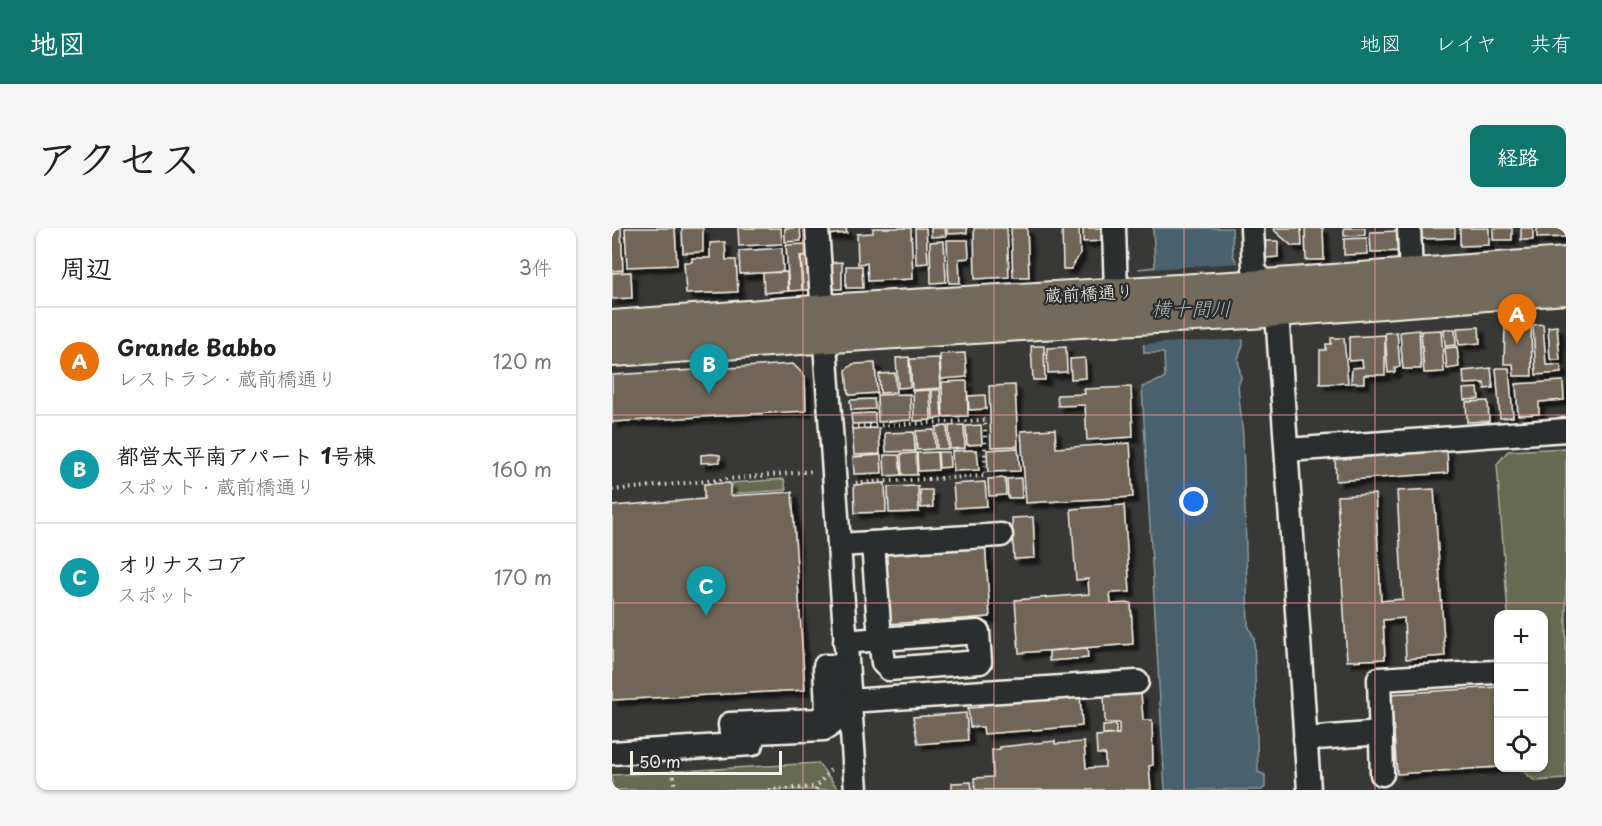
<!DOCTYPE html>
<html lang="ja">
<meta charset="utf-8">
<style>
body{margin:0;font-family:"Playpen Sans","Klee One",sans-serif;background:#f6f6f6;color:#222}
.controls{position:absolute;right:18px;bottom:18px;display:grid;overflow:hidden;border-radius:12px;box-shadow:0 2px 4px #0004}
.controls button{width:54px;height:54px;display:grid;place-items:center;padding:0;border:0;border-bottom:2px solid #e0e0e0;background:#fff;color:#222;font:30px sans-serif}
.scale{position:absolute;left:18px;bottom:15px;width:152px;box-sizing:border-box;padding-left:6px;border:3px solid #f4f1e8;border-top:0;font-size:16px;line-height:21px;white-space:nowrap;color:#f4f1e8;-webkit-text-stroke:4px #2a2d2e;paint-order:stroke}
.you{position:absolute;left:582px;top:274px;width:21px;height:21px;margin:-15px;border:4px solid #fff;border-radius:50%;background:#1a73e8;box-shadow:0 0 0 9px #1a73e833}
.badge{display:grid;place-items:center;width:39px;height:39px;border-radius:50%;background:#0f766e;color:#fff;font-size:20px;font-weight:700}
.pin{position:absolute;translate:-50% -50px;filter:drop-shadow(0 2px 3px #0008)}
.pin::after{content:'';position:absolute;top:32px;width:21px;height:18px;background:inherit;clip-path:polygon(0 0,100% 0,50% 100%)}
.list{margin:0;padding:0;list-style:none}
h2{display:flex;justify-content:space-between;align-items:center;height:78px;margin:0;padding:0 24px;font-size:26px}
h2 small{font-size:20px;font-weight:400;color:#767676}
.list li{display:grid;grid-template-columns:39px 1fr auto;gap:18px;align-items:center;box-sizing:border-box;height:108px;padding:0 24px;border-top:2px solid #e0e0e0}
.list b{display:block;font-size:22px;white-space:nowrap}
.list p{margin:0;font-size:20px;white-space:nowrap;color:#767676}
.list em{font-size:20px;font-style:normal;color:#767676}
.icon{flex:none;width:33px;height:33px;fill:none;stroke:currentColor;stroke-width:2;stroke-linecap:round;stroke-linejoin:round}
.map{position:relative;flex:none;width:954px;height:562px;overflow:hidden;border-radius:12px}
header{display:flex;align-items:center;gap:36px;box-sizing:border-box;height:84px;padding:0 30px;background:#0f766e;color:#fff}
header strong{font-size:28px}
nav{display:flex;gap:33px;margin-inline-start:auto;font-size:21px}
.intro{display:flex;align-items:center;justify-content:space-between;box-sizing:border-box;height:144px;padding:0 36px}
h1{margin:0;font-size:42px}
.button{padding:15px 27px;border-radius:12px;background:#0f766e;color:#fff;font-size:21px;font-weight:700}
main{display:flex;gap:36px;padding:0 36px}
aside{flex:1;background:#fff;border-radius:12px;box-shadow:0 2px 4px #0004}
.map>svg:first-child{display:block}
</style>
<header>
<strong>地図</strong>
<nav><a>地図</a><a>レイヤ</a><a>共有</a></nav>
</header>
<div class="intro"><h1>アクセス</h1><a class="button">経路</a></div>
<main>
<aside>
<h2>周辺<small>3件</small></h2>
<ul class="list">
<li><span class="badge" style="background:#e8710a">A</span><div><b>Grande Babbo</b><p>レストラン · 蔵前橋通り</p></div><em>120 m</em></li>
<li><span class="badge" style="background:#0f9aa8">B</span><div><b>都営太平南アパート 1号棟</b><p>スポット · 蔵前橋通り</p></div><em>160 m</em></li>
<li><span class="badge" style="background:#0f9aa8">C</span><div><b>オリナスコア</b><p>スポット</p></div><em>170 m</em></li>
</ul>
</aside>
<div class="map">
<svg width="954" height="562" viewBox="0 0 954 562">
<defs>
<filter id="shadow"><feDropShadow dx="5.5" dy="5.5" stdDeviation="1.5" flood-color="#0009"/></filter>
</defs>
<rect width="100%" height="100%" fill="#383836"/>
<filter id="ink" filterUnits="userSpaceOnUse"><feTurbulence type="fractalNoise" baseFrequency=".0167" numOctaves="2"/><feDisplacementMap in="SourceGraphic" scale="12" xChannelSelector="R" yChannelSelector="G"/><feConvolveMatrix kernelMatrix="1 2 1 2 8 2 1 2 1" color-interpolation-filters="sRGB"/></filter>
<g filter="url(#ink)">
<!-- green -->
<g fill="#666b51" stroke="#adae9c" stroke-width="1.5">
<polygon points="954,220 954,551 923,553 907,540 932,540 932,386 896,386 885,236 896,223"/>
<polygon points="172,251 174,262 120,266 120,255"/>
<polygon points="206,535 227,562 0,562 0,547"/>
</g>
<!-- water -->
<polygon fill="#4a616e" stroke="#8e9b9f" stroke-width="1.5" points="541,0 620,0 621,27 625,35 631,117 626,131 629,150 626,158 631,208 636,397 642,410 646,544 653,547 653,559 650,562 553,562 530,159 553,150 552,125 532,125 527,41 543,39"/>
<!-- pier -->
<polygon fill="#383836" points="628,35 633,111 529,116 524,42"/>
<!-- building -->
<g fill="#706557" stroke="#f4f1e8" stroke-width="1.5" filter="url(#shadow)">
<polygon points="0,0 9,0 11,42 0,43"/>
<polygon points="13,0 63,0 65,37 15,39"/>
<polygon points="70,0 91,0 91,24 71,25"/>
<polygon points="126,0 169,0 170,16 127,18"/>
<polygon points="173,0 188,0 189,13 173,14"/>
<polygon points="213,0 234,0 235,5 214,7"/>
<polygon points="261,0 299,0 301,51 256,53 255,35 246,36 245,6 261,5"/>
<polygon points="303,0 314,0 316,35 304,36"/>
<polygon points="319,0 333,0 334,8 319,9"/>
<polygon points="335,0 355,0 355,5 335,6"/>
<polygon points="362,0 395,0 397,49 363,51"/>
<polygon points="399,0 415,0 417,49 401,49"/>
<polygon points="450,0 467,0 468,26 459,41 451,41"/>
<polygon points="471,0 489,0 489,13 471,14"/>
<polygon points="662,0 689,0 690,18 680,18 663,3"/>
<polygon points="693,0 711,0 712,32 694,32"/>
<polygon points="732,0 753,0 753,7 732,8"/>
<polygon points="807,0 843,0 843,10 807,11"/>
<polygon points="848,0 877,0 877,17 848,18"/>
<rect x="881" y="0" width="19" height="12"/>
<rect x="909" y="0" width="12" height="12"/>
<polygon points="925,0 954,0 954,9 925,10"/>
<polygon points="794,3 795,23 759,24 758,4"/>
<polygon points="755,10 756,26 732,27 732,11"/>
<polygon points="335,12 356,12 357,30 347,31 348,55 337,55"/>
<polygon points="332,13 334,54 319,55 318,14"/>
<polygon points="652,13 666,13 666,29 653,30"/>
<polygon points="113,14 114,32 124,32 126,64 74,66 72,34 80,34 80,30 98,30 98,15"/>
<polygon points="195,16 196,27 188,28 190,62 177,63 174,17"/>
<polygon points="170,20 171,44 128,46 127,23"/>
<polygon points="189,28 196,28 199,62 191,62"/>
<polygon points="230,34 230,61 218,61 218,35"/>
<polygon points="234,38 250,38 251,60 234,60"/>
<polygon points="19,44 20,70 0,71 0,45"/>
<polygon points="175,44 176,63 152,65 151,45"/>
<polygon points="931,96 934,137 949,137 949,145 924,147 921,97"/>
<polygon points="893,97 919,97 920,148 902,148 901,136 892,136"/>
<polygon points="945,98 948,132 942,132 938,131 936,99"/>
<polygon points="867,99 868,115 847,117 845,100"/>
<polygon points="832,101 843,101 844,117 833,118"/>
<polygon points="807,102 809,141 791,141 788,104"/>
<polygon points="829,102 832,144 812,145 809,103"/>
<polygon points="785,104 788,139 783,140 783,144 776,145 773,105"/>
<polygon points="773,107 773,147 752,147 752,155 739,155 740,140 751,139 750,132 737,133 737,109"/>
<polygon points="719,110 732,110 736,155 708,156 708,122 714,122 714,116 719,116"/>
<polygon points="419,118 432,118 433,152 421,152"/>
<polygon points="454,119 455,144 436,145 435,120"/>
<polygon points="845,119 847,139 835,141 833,120"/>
<polygon points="353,125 355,149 329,151 328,126"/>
<polygon points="297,129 298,159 286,160 284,130"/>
<polygon points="327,130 329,160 300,162 298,131"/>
<polygon points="473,130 474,150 459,151 458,131"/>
<polygon points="263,135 265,165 239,167 236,165 234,142 241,136"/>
<polygon points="181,136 193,148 194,183 0,194 0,147"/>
<polygon points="879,140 881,160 873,161 872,155 852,156 851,143"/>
<polygon points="884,140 897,140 901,189 888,190"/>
<polygon points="283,145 284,164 268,165 267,146"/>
<polygon points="355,153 356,188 331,189 330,154"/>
<polygon points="951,153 952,172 927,174 927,186 906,187 904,156"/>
<polygon points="403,157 406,218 379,219 377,158"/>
<polygon points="519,159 521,209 475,212 473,177 446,178 445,167 473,166 472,161"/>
<polygon points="866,160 867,171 852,172 851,161"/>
<polygon points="318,162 319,192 302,193 301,163"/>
<polygon points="320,162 328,162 330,190 321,191"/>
<polygon points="298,166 299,192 266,194 265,167"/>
<polygon points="373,167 374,181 357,182 356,168"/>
<polygon points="262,171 263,181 239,182 238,172"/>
<polygon points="876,173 877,193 855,194 854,174"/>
<polygon points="263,185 263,195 240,196 239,186"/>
<polygon points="352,197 353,220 338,221 337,198"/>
<polygon points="369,197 370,216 355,217 354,198"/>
<polygon points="335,198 336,221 325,221 324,199"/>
<polygon points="267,200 268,226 242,227 240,201"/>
<polygon points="443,201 444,220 518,215 521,269 414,275 409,203"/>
<polygon points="322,202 323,221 305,222 304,203"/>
<polygon points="302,204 303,223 274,224 273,205"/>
<polygon points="406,220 408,243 376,244 375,222"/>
<polygon points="835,221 836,245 724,253 723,229"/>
<polygon points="365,222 367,242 341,243 340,223"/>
<polygon points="325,224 326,242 306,243 305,225"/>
<polygon points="326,224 337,224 338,239 327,240"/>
<polygon points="304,225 305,247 290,247 289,226"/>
<polygon points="99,226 108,227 108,234 89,235 89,227"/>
<polygon points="269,227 270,245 242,246 241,229"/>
<polygon points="272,227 287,227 289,247 273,248"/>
<polygon points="393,250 394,267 377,268 376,251"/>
<polygon points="409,250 410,270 396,270 395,251"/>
<polygon points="373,254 375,278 343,280 341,256"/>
<polygon points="118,255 118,268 180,264 193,462 0,472 0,278 92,271 92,256"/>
<polygon points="273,255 274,284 243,285 242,257"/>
<polygon points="306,258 307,284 277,285 276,259"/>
<polygon points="822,261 833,428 794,431 792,390 771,392 773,431 735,433 725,268 763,266 769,373 791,371 785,263"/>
<polygon points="308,262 320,262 321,279 309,280"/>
<polygon points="512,277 518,364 498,365 499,376 519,375 521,416 407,425 403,372 477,366 476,351 464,352 459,281"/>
<polygon points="421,289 423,330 402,331 400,290"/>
<polygon points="373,313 378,389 276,396 270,319"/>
<polygon points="475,420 476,430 437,433 437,423"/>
<polygon points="886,459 886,539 785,546 779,466"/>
<polygon points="529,465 531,492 540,492 541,537 537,538 539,562 363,562 362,550 381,549 380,522 388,521 388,519 443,513 443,516 472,514 474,540 493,539 493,526 485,526 484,508 507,506 507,495 493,495 492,467"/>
<polygon points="468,466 470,498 372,506 371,499 358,499 356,480 370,479 370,473"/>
<polygon points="354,485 356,512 306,516 301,489"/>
<polygon points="504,497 504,506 491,507 491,498"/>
<polygon points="359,554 360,562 340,562 340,555"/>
</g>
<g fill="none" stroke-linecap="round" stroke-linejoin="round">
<!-- minor casing -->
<g stroke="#f4f1e8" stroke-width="27">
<g id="minor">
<polyline points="205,0 244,562"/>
<polyline points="502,0 504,65"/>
<polyline points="640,0 642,40 665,84 697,562"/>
<polyline points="797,0 799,46"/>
<polyline points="675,222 954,202"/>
<polyline points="227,317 389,307"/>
<polygon points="366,404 368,434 277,441 271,435 268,411"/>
<polyline points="233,414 268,411 261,315"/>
<polygon points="213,438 224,438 225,484 220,496 212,501 119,505 118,496 207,492 215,482"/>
<polyline points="237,473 525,454"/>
<polyline points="693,511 769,505"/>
<polyline points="0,525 140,516"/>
<polyline points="770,546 767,451 883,444"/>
</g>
</g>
<!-- major casing -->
<g stroke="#f4f1e8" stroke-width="34">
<g id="major">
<polyline points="0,98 229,81 637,58 954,35"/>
<polyline points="0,123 409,97 639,85 954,61"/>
</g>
</g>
<!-- path -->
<g stroke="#f4f1e8" stroke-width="4" stroke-dasharray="1.5 4.5" stroke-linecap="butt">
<polyline points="239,199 373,192 373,248 241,255"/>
<polyline points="0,262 201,243"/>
<polyline points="61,542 63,562"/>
<polyline points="157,562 204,559"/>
<polyline points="204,562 204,559 221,539"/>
</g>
<!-- minor -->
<use href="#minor" stroke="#2a2d2e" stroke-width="22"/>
<!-- major -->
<use href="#major" stroke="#726b5a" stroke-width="30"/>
</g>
</g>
<!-- grid -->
<path fill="none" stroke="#ff9aa2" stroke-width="1.5" stroke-opacity="0.55" d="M 191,0 L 191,562M 382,0 L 382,562M 572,0 L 572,562M 763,0 L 763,562M 0,187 L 954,187M 0,375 L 954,375"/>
<g text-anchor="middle" stroke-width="4.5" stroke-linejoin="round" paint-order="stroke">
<!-- street labels -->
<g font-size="18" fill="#f4f1e8" stroke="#2a2d2e">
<text transform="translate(477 66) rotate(-3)" y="6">蔵前橋通り</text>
</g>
<!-- water labels -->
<g font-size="20" font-style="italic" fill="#b0b7b7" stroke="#2a2d2e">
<text x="579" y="88">横十間川</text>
</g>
</g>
</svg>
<div class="controls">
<button>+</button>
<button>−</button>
<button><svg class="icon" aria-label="locate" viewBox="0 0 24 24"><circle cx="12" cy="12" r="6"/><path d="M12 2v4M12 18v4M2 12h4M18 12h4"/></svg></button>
</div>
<div class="scale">50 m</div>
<div class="you"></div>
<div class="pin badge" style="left:905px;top:116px;background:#e8710a">A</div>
<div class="pin badge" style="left:97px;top:166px;background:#0f9aa8">B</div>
<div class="pin badge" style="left:94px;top:388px;background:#0f9aa8">C</div>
</div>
</main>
